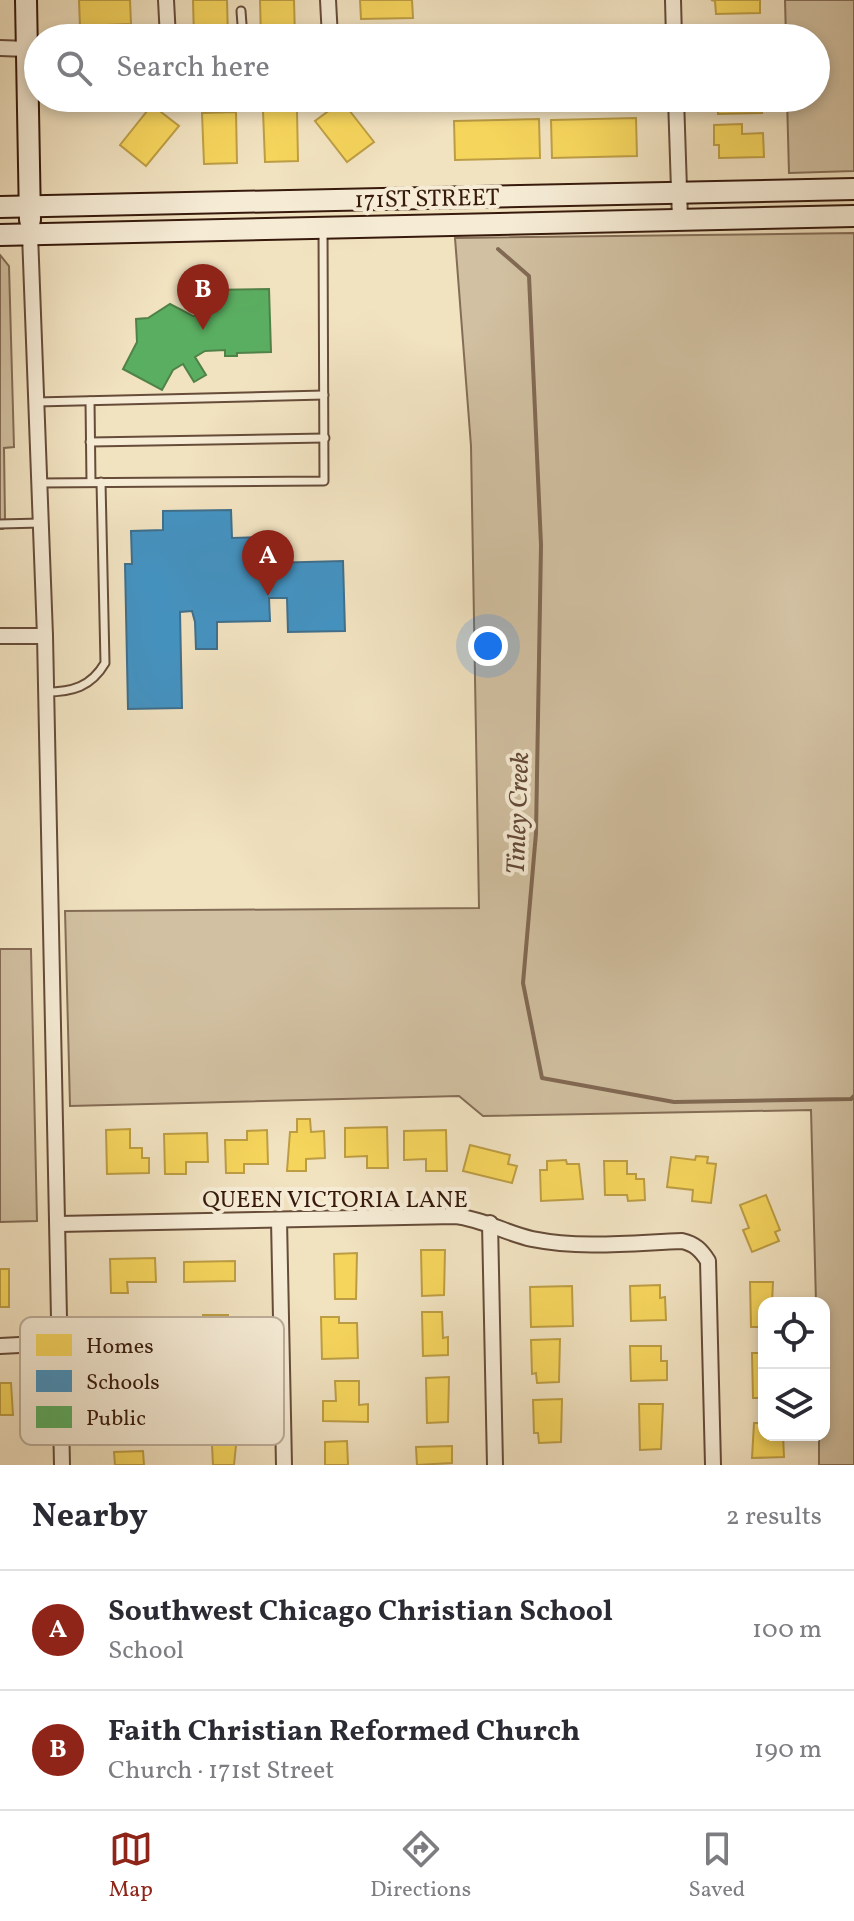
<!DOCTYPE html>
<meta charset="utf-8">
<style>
body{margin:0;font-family:Vollkorn,serif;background:#f2f2f3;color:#2b2b33}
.controls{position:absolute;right:24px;bottom:24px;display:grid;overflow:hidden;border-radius:16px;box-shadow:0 4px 12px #0003}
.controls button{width:72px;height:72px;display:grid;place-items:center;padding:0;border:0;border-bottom:2px solid #e1e1e2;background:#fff;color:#2b2b33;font:40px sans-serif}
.you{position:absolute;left:488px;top:646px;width:28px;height:28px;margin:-20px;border:6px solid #fff;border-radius:50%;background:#1a73e8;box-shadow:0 0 0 12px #1a73e833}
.badge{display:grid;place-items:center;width:52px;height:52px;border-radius:50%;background:#8f2418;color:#fff;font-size:26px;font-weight:700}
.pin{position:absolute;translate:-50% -66px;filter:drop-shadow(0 2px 4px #0008)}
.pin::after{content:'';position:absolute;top:42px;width:28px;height:24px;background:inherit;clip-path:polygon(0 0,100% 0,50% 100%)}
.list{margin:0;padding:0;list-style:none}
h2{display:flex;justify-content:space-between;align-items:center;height:104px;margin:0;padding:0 32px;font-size:34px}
h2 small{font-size:26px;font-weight:400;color:#7c7c81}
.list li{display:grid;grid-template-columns:52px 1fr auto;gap:24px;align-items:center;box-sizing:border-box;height:120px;padding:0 32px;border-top:2px solid #e1e1e2}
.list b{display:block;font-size:30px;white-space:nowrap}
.list p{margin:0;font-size:26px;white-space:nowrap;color:#7c7c81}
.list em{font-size:26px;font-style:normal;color:#7c7c81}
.icon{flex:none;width:44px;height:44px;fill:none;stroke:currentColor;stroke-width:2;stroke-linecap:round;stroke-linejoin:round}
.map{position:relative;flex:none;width:854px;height:1465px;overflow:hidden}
.search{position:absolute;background:#fff;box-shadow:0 4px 12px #0003;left:24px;right:24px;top:24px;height:88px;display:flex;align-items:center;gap:20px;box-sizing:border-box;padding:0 28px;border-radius:44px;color:#7c7c81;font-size:30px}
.sheet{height:344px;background:#fff}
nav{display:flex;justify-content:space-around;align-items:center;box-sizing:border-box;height:112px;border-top:2px solid #e1e1e2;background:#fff;font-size:22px;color:#7c7c81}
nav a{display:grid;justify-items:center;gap:4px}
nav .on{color:#8f2418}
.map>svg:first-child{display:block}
</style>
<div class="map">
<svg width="854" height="1465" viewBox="0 0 854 1465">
<rect width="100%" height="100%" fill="#f1e2c0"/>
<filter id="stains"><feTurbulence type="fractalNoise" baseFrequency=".0025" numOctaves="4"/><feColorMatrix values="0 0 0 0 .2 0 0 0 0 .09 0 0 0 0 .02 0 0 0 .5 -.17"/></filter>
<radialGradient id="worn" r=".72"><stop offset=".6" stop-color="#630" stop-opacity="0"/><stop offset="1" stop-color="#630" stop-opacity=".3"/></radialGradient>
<!-- green -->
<g fill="#d1c0a1" stroke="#846d56" stroke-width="2">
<polygon points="785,0 854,0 854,171 789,173 787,98 816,98 816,38 786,38"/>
<polygon points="854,233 854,1465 819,1465 819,1435 824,1435 824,1303 816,1303 811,1110 483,1116 459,1096 70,1106 65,911 479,908 471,446 455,238"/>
<polygon points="0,255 9,266 14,447 4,448 5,518 3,529 0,529"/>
<polygon points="0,949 31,949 37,1221 0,1222"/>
</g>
<!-- homes -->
<g fill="#f6d55c" stroke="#bd9d44" stroke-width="2">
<polygon points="79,0 130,0 131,24 80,26"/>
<polygon points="193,0 227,0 228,38 194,38"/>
<polygon points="260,0 294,0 295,38 261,38"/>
<polygon points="360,0 412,0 413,18 361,19"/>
<polygon points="760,0 760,13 716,14 715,1 711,0"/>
<rect x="711" y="32" width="28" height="6"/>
<polygon points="713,98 762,98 762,113 718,114 718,101 713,101"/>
<polygon points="342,101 374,142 347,162 315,121"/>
<polygon points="152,105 179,126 146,166 120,145"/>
<polygon points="297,110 298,161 265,162 263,111"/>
<polygon points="236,112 237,163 204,164 202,113"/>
<polygon points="636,118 637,156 552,158 551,120"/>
<polygon points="539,119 540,158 455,160 454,121"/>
<polygon points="742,124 742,134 763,133 764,157 719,158 719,145 714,145 714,125"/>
<polygon points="297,1119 310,1119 311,1132 324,1131 325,1158 306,1159 306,1171 287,1171 290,1132 297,1132"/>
<polygon points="387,1127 388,1168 367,1168 367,1156 345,1157 345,1128"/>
<polygon points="130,1129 130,1148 142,1148 142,1158 149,1158 149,1173 107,1174 106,1130"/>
<polygon points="267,1130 268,1164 244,1164 244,1173 226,1173 225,1140 247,1140 247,1131"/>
<polygon points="446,1130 447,1171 426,1171 426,1159 404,1160 404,1131"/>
<polygon points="207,1133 208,1162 186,1162 186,1174 165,1174 164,1134"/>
<polygon points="470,1145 510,1155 508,1164 517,1166 512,1183 463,1171"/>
<polygon points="696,1156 708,1157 707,1163 716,1164 711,1203 692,1201 693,1190 667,1187 671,1157 695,1160"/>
<polygon points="566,1160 567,1164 579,1164 583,1199 541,1201 540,1170 547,1170 547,1161"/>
<polygon points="604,1161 627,1161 627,1174 636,1174 636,1179 644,1179 645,1200 628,1201 627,1195 605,1195"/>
<polygon points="766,1195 780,1230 775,1232 779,1241 752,1252 743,1230 749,1228 740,1205"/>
<polygon points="421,1250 445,1250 444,1295 422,1296"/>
<polygon points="357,1253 356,1299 335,1299 334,1254"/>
<polygon points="155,1258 156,1282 127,1282 128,1293 111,1293 110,1259"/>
<polygon points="235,1261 235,1281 184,1282 184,1262"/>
<rect x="0" y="1269" width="9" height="38"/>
<polygon points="750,1282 773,1282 772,1303 764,1303 764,1327 751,1327"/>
<polygon points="660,1285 660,1298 665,1297 666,1320 631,1321 630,1286"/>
<polygon points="572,1286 573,1326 531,1327 530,1287"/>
<polygon points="422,1312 442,1312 443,1338 448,1337 448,1355 423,1356"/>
<polygon points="203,1315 228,1315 228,1335 239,1335 240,1359 223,1360 222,1353 204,1354"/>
<polygon points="321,1317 339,1317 339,1323 357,1323 358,1358 322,1359"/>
<polygon points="560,1339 559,1382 537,1383 536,1373 532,1374 531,1340"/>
<polygon points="630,1346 661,1346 661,1361 667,1361 667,1380 631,1381"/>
<polygon points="752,1353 764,1353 764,1398 753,1398"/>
<polygon points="449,1377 448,1422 427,1423 426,1378"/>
<polygon points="335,1381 359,1381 359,1405 368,1404 368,1422 323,1421 323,1401 336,1401"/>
<polygon points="0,1383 11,1383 13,1415 0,1415"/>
<polygon points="562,1399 561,1442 539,1443 538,1433 534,1433 533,1400"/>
<polygon points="639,1404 663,1404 661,1449 640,1450"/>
<polygon points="754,1423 764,1423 764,1435 783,1435 784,1457 752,1458"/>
<polygon points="347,1441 348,1465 325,1465 325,1442"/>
<polygon points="212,1445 236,1445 234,1465 213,1465"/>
<polygon points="452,1446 452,1463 417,1465 416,1447"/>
<polygon points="143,1451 144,1465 115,1465 114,1452"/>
</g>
<!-- schools -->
<polygon fill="#4393c3" stroke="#3f6f8c" stroke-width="2" points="231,510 232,538 267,537 268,563 343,561 345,631 288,632 287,598 269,598 270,621 217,622 217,649 196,649 195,622 192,611 180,612 182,708 128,709 125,564 132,564 131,531 163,530 163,511"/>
<!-- public -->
<polygon fill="#5aae61" stroke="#508248" stroke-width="2" points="269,289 271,352 237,353 237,356 225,356 225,350 205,351 195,357 206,375 194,382 183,364 173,370 162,390 123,369 137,342 136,319 148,318 170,304 193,316 208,316 207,290"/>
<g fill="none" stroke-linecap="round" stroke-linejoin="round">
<!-- stream -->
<polyline stroke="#816953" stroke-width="4" points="498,249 529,276 541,545 536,833 523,983 542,1078 674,1102 851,1099 854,1096"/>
<!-- lane casing -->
<g stroke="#664c39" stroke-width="11">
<g id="lane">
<polyline points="241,11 243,38"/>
<polyline points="90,401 91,482"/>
<polyline points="36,402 324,395"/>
<polyline points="90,442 325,438"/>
<polyline points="39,483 324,481 323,228"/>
<polyline points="0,524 41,523"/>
<path d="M 46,692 C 72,692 91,687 105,663 L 101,482"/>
</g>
</g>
<!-- street casing -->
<g stroke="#664c39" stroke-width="18">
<g id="street">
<polyline points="166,0 168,38"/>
<polyline points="328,0 330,38"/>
<polyline points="673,0 674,38"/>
<polyline points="0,48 27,49"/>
<polyline points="676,98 680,220"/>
<polyline points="462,100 565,98"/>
<polyline points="30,234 45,636 62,1465"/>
<polyline points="0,636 45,636"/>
<polyline points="279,1220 284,1465"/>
<polyline points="490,1223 495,1465"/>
<path d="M 58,1224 L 455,1216 C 483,1219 505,1233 532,1239 C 582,1249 632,1243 682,1241 C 695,1244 701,1250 708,1261 L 713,1465"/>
<polyline points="0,1346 59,1343"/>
</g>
</g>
<!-- secondary casing -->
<g stroke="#371a0c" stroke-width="24">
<g id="secondary">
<polyline points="26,0 30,220"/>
<polyline points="0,207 854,189"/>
<polyline points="0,235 854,216"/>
</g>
</g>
<!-- lane -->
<use href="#lane" stroke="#f6ecd6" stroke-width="7"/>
<!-- street -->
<use href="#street" stroke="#f6ecd6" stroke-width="14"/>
<!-- secondary -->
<use href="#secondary" stroke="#f6ecd6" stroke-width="20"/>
</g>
<g text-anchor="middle" stroke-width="8" stroke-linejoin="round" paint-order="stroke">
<!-- street labels -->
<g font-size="24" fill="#371a0c" stroke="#f6ecd6">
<text transform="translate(427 198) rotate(-1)" y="8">171ST STREET</text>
<text x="335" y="1207">QUEEN VICTORIA LANE</text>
</g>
<!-- water labels -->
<g font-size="26" font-style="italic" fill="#624836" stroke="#f6ecd6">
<text transform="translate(517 813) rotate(-88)" y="9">Tinley Creek</text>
</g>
</g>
<!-- legend -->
<rect x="20" y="1317" width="264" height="128" rx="12" fill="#f6ecd6" stroke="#bdad99" stroke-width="2"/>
<rect x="36" y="1334" width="36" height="22" fill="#f6d55c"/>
<rect x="36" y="1370" width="36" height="22" fill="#4393c3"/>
<rect x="36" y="1406" width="36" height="22" fill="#5aae61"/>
<g font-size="22" fill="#371a0c">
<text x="86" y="1353">Homes</text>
<text x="86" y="1389">Schools</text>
<text x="86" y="1425">Public</text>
</g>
<rect width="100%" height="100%" filter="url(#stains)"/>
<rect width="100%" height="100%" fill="url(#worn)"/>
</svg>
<div class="controls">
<button><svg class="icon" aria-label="locate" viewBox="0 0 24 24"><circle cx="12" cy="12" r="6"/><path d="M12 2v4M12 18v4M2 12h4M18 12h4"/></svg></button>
<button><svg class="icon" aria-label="layers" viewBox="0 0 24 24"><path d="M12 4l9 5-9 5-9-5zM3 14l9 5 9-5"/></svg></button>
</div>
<div class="you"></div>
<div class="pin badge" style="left:268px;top:596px">A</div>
<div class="pin badge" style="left:203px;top:330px">B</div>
<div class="search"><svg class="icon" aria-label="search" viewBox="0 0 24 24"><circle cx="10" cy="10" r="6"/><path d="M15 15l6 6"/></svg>Search here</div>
</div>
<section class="sheet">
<h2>Nearby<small>2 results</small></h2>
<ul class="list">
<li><span class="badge">A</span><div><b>Southwest Chicago Christian School</b><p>School</p></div><em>100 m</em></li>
<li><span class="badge">B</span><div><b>Faith Christian Reformed Church</b><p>Church · 171st Street</p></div><em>190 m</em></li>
</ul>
</section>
<nav>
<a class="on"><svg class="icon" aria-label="map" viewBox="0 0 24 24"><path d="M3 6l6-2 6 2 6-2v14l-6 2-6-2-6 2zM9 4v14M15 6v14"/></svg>Map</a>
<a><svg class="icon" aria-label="directions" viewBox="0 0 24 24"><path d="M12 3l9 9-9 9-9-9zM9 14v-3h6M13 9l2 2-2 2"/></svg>Directions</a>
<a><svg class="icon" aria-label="saved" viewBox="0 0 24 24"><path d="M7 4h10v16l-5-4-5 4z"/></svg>Saved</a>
</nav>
